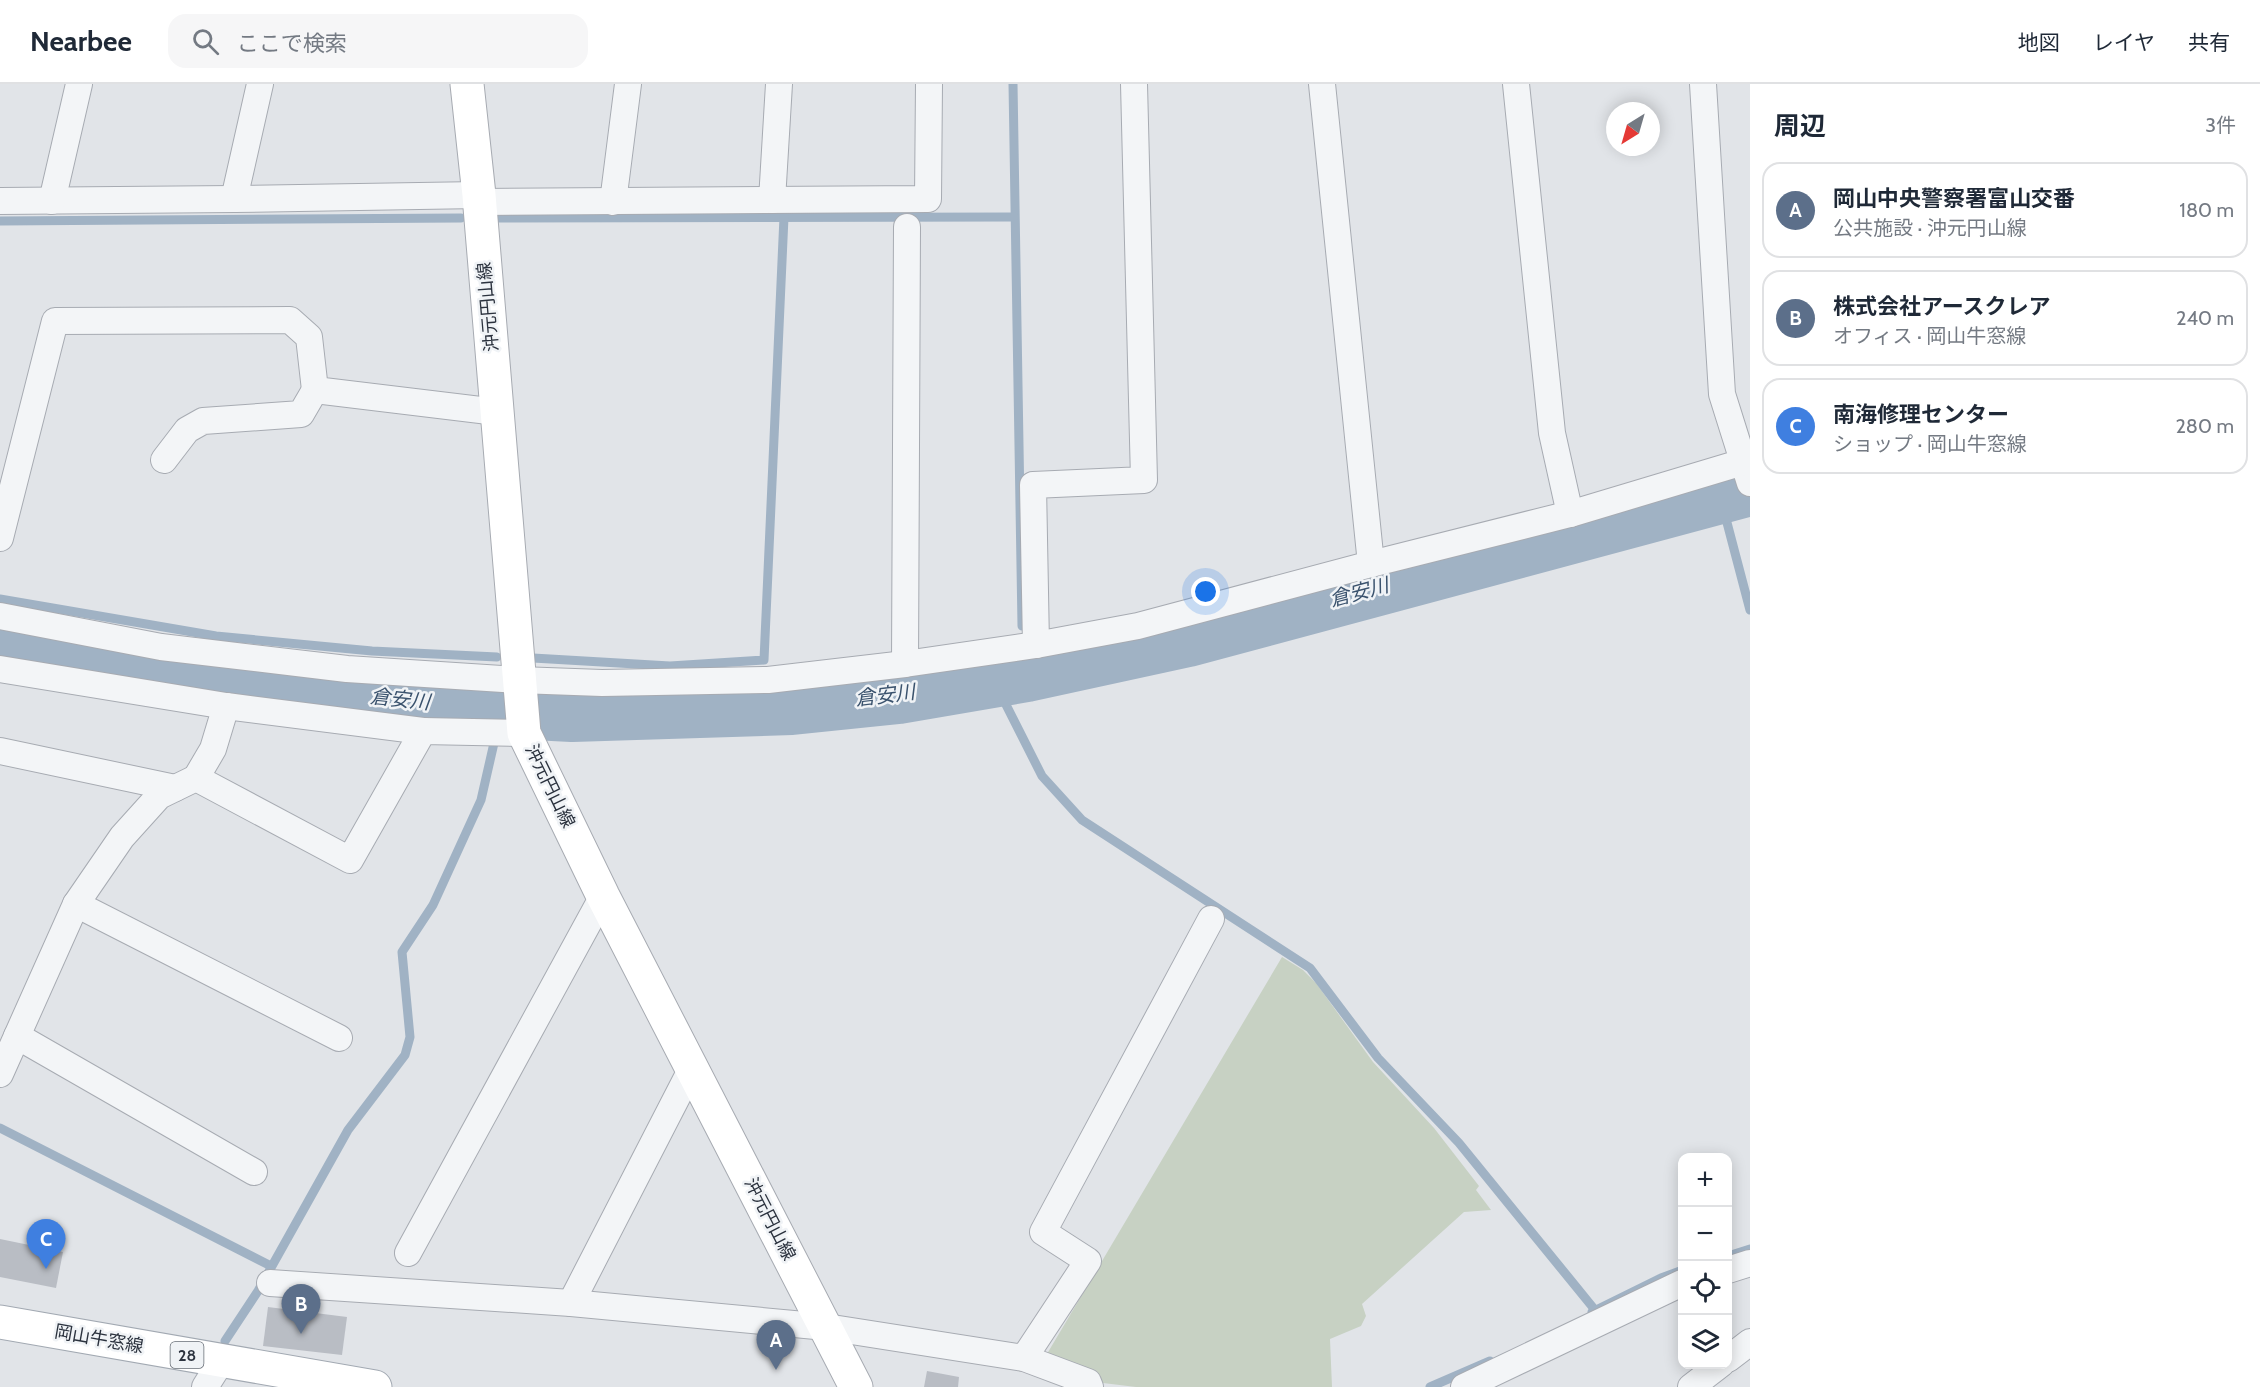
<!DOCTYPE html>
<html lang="ja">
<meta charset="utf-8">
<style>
body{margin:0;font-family:Cabin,"Noto Sans JP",sans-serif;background:#f6f6f7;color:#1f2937}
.controls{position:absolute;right:18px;bottom:18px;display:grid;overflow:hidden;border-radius:12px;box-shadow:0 3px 15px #0003}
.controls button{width:54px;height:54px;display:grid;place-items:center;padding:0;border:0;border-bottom:2px solid #e0e1e3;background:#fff;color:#1f2937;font:30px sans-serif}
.compass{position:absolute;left:1606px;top:18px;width:54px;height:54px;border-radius:50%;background:#fff;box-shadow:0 3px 15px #0003;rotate:217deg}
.you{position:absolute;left:1206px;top:508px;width:21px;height:21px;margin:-15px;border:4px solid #fff;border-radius:50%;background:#1a73e8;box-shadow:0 0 0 9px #1a73e833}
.badge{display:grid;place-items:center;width:39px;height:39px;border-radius:50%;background:#7c3aed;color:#fff;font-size:20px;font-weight:700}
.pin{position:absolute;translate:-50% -50px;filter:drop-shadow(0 2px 3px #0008)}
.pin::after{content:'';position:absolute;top:32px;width:21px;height:18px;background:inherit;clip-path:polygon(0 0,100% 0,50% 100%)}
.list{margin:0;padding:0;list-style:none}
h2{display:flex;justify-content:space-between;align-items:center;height:78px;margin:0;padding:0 24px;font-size:26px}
h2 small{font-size:20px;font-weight:400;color:#747a83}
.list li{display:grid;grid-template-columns:39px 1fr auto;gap:18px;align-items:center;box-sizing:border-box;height:96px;margin:0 12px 12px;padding:0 12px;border:2px solid #e0e1e3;border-radius:18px}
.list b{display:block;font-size:22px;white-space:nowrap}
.list p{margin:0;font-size:20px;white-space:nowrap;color:#747a83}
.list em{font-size:20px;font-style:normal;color:#747a83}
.icon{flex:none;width:33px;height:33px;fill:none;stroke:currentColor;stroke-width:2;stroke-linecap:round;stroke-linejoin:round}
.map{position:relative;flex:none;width:1750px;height:1303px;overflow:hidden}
header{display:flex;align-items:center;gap:36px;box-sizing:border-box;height:84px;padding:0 30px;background:#fff;border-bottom:2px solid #e0e1e3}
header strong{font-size:28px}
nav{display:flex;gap:33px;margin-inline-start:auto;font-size:21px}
.search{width:420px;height:54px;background:#f6f6f7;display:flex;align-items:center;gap:15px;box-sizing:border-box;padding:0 21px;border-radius:18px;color:#747a83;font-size:22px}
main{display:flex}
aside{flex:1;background:#fff}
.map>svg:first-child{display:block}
</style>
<header>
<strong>Nearbee</strong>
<div class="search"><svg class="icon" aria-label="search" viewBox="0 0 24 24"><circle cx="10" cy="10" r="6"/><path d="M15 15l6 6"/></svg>ここで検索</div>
<nav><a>地図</a><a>レイヤ</a><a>共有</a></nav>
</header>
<main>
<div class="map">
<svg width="1750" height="1303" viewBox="0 0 1750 1303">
<rect width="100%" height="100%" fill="#e1e4e8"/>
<!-- green -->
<polygon fill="#c7d1c3" points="1282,873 1303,886 1316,899 1373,978 1434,1044 1479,1102 1476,1106 1491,1126 1464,1128 1362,1220 1366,1232 1361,1242 1330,1255 1332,1303 1136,1303 1103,1299 1091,1291 1044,1275"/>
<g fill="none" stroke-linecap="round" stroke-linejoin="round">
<!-- stream -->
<g stroke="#a0b2c4" stroke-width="9">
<polyline points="1013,0 1022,542"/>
<polyline points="495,134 1014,133"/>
<polyline points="0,137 461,134"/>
<polyline points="1720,412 1750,526"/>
<polyline points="0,515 216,552 372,567 497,573"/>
<polyline points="533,574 670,582 764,576 784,133"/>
<polyline points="1022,577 1027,589"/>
<polyline points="993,595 1042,692 1082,736 1310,884 1378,974 1459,1059 1595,1226"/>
<polyline points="492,625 493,634"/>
<polyline points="0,1044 271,1182"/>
<polyline points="1728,1172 1750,1165"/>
<polyline points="1592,1228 1661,1194 1680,1187"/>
<polyline points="225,1257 258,1207 348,1046 405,971 410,953 402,868 433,821 481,716 494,659"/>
<polyline points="1430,1303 1490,1277"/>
</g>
<!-- river -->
<polyline stroke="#a0b2c4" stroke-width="58" points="0,560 204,593 492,625 572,629 792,622 899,611 1027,589 1188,554 1750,403"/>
</g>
<!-- building -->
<g fill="#b9bdc4">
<polygon points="0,1155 63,1168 56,1204 0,1193"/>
<polygon points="268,1223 347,1233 342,1271 263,1262"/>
<polygon points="927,1287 959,1293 958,1303 924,1303"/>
</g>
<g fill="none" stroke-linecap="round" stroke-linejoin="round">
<!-- street casing -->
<g stroke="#a7abb2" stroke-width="28">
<g id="street">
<polyline points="1322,0 1371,480"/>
<polyline points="1516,0 1552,349 1570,430"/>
<polyline points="1703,0 1722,310 1750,399"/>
<polyline points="234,115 260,0"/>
<polyline points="772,116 779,0"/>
<polyline points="0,117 234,115 479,111"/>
<polyline points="52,117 79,0"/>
<polyline points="479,118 928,115 929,0"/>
<polyline points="613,118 628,0"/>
<polyline points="164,376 187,346 203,337 301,330 315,306"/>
<polyline points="0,454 55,237 290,236 309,253 315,306 497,328"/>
<polyline points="0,532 161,563 347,585 519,596 602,599 768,596 905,580 1036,561 1138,542 1371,480 1570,430 1750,376"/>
<polyline points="1036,561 1033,401 1144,396 1134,0"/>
<polyline points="905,580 907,143"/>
<polyline points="0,585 226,622 423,647"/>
<polyline points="0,667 175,704"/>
<polyline points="196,694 213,665 226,622"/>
<polyline points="76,820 339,954"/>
<polyline points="17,952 254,1088"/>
<polyline points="0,990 76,820 122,753 159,712 196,694 350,776 423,647 524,649"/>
<polyline points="408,1169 603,812"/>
<polyline points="1728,1186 1750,1179"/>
<polyline points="270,1199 571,1219 826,1243 1024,1274 1088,1298 1090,1303"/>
<polyline points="571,1219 692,984"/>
<polyline points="1024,1274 1088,1177 1043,1148 1211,835"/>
<polyline points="1728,1275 1750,1258"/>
<polyline points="205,1303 222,1276"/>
<polyline points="1464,1303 1682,1199"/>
<polyline points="1691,1303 1721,1280"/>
</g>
</g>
<!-- secondary casing -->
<g stroke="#a7abb2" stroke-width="35">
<polyline id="secondary" points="467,0 479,111 524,649 603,812 856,1303"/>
</g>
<!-- primary casing -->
<g stroke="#a2a9b2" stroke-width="35">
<polyline id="primary" points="0,1238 375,1303"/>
</g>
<!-- street -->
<use href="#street" stroke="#f3f5f7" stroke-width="26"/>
<!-- secondary -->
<use href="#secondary" stroke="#fff" stroke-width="33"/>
<!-- primary -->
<use href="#primary" stroke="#fff" stroke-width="33"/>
</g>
<g text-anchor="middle" stroke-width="5" stroke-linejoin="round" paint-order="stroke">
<!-- shield labels -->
<rect fill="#f0f3f6" stroke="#666c75" stroke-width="1.5" x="170.5" y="1258" width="33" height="26" rx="4.5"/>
<g font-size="16" font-weight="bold" fill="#2b323e">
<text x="187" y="1277">28</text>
</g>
<!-- street labels -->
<g font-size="18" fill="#2b323e" stroke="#f0f3f6">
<text transform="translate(488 223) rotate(-95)" y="6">沖元円山線</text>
<text transform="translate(550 702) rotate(64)" y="6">沖元円山線</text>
<text transform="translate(770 1135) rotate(63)" y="6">沖元円山線</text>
<text transform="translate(99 1255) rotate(10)" y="6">岡山牛窓線</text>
</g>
<!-- water labels -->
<g font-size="20" font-style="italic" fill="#3a526d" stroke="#f0f3f6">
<text transform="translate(1359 508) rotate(-15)" y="7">倉安川</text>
<text transform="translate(885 611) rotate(-7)" y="7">倉安川</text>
<text transform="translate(400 615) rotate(6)" y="7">倉安川</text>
</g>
</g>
</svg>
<div class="controls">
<button>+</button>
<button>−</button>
<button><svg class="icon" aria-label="locate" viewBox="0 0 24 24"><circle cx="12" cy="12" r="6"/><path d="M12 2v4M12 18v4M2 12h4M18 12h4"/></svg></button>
<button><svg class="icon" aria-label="layers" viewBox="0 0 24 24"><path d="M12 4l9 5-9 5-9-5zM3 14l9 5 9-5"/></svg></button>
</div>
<svg class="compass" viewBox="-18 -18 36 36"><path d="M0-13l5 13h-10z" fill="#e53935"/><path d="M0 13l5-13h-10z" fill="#747a83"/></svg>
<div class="you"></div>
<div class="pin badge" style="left:776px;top:1286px;background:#5c6f8a">A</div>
<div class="pin badge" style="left:301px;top:1250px;background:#5c6f8a">B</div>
<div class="pin badge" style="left:46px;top:1185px;background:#3f7fe0">C</div>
</div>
<aside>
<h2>周辺<small>3件</small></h2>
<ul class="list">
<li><span class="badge" style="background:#5c6f8a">A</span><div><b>岡山中央警察署富山交番</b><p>公共施設 · 沖元円山線</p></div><em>180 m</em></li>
<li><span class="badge" style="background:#5c6f8a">B</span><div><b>株式会社アースクレア</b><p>オフィス · 岡山牛窓線</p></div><em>240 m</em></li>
<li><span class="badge" style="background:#3f7fe0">C</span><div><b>南海修理センター</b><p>ショップ · 岡山牛窓線</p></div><em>280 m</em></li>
</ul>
</aside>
</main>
